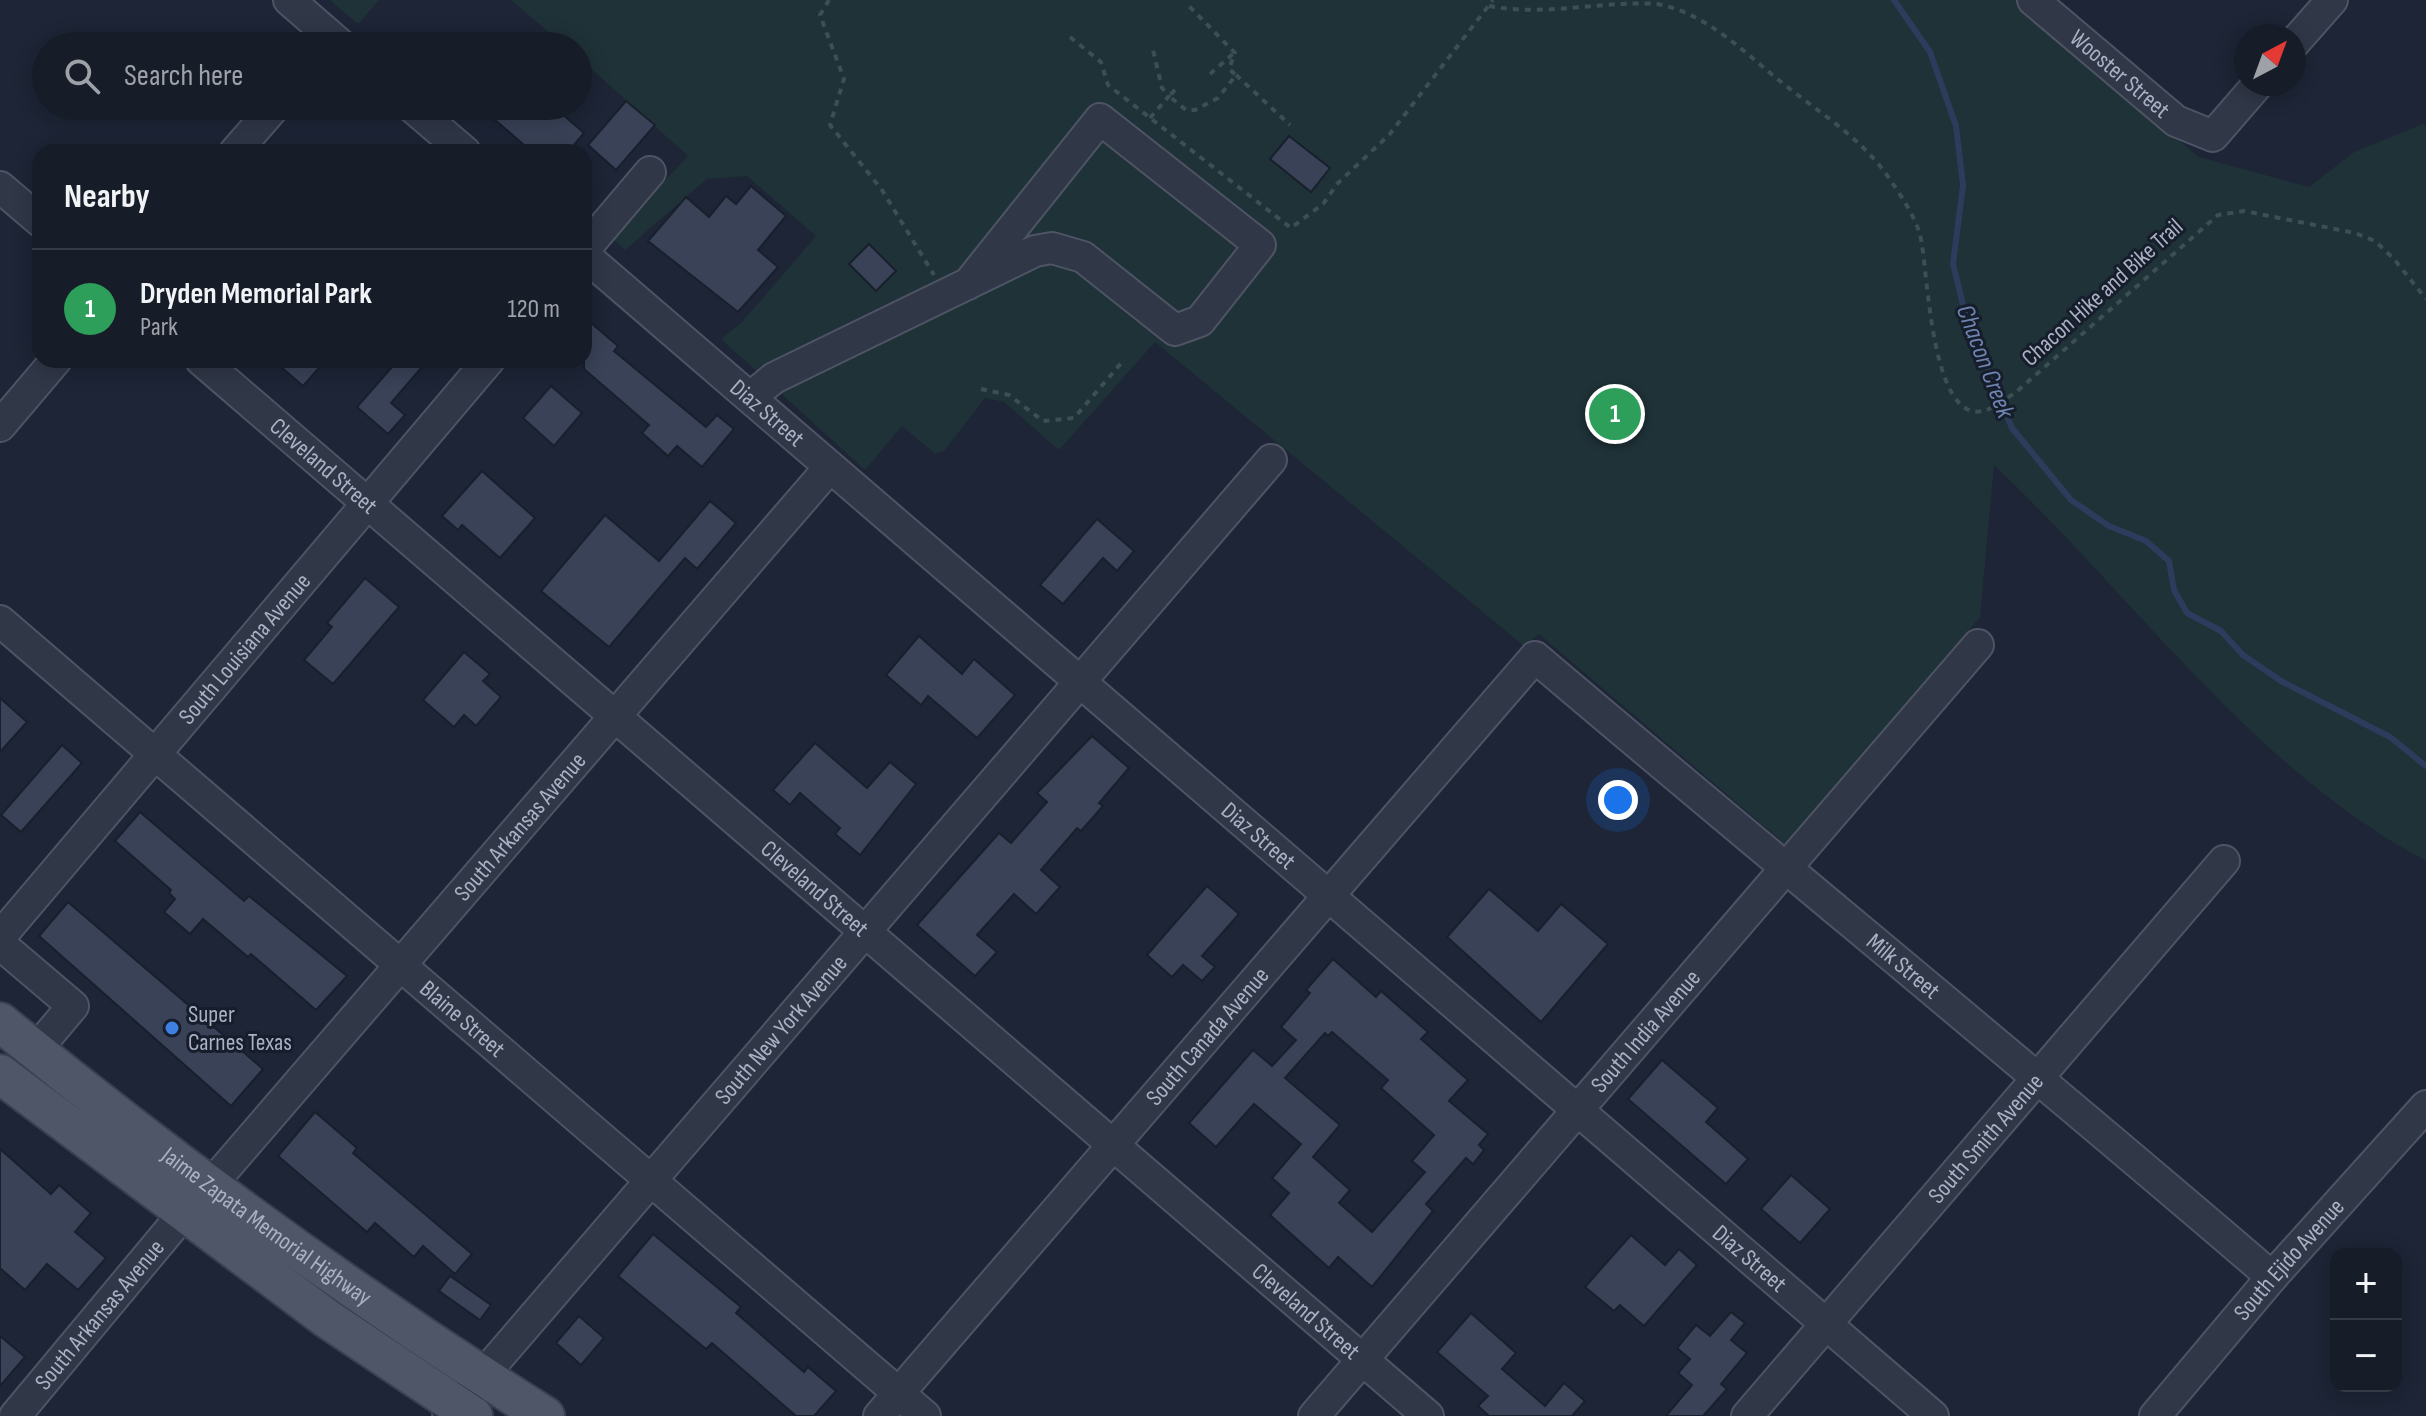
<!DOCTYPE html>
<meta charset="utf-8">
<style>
body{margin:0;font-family:"Sofia Sans Condensed",sans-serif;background:#1f2530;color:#f1f3f6}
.controls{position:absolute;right:24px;bottom:24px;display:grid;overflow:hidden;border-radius:16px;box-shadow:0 4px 20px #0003}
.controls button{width:72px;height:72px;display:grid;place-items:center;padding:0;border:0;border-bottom:2px solid #353a45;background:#161c28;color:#f1f3f6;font:40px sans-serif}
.compass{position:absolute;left:2234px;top:24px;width:72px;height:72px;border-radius:50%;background:#161c28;box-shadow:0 4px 20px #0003;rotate:41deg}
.you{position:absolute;left:1618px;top:800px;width:28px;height:28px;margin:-20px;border:6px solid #fff;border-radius:50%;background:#1a73e8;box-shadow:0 0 0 12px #1a73e833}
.badge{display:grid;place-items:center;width:52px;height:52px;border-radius:50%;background:#2563eb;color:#fff;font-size:26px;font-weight:700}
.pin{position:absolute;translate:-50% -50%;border:4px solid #fff;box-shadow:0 2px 8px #0006}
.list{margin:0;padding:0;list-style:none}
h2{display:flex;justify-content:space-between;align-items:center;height:104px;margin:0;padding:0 32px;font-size:34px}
h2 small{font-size:26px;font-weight:400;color:#9ea1a8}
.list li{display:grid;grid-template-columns:52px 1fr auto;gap:24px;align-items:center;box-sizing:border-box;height:120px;padding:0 32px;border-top:2px solid #353a45}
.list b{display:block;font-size:30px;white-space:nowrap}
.list p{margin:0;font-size:26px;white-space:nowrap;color:#9ea1a8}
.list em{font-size:26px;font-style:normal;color:#9ea1a8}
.icon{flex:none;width:44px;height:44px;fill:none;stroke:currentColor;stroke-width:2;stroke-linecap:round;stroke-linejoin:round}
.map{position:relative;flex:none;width:2426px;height:1416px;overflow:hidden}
.search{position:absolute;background:#161c28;box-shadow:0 4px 20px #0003;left:32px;top:32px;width:560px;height:88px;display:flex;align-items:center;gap:20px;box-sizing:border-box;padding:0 28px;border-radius:44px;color:#9ea1a8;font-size:30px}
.panel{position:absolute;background:#161c28;box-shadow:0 4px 20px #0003;left:32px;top:144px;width:560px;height:224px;border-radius:24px}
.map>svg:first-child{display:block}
</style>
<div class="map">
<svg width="2426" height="1416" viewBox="0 0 2426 1416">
<rect width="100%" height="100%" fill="#1d2536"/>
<!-- green -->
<g fill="#1f3237">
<polygon points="330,0 379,0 358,24"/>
<path d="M 511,0 L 2017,0 L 2031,20 L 2199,157 L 2309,187 L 2354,152 L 2423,124 L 2426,126 L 2426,861 C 2253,769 2135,598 1994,465 L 1980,617 L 1786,845 L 1539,634 L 1524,646 L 1155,342 L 1059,450 L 1004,402 L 985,398 L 944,451 L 935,454 L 902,426 L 865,470 L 721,339 L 742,322 L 816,236 L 747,176 L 707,179 L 625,250 L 611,237 L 688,156 L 578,57 L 578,46 L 565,46 Z"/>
</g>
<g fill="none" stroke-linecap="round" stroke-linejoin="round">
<!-- stream -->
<polyline stroke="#2d3c5d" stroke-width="6" points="1894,0 1930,52 1956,126 1963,185 1953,264 1965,313 2012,428 2071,500 2109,526 2146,541 2169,561 2174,590 2187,613 2221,631 2243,655 2281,681 2390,737 2426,766"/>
</g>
<!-- building -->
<g fill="#394257" stroke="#181f2d" stroke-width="2" fill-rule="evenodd">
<polygon points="626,101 655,125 616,170 588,145"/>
<polygon points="479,106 553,106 584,133 568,152 532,152"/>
<polygon points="1289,136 1330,168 1311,192 1270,159"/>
<polygon points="751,186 786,216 758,250 778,267 738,312 648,241 686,197 709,217 726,196 736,204"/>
<polygon points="869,244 896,271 876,291 849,264"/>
<polygon points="584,317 618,346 614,351 706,427 717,415 734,429 702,467 677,446 668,456 642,433 649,425 584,369"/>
<polygon points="273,360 326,360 303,386"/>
<polygon points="398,360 413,360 422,367 391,403 405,415 388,434 357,407"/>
<polygon points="551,386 582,413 554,446 523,418"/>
<polygon points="482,471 535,518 500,558 462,525 458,530 442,516"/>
<polygon points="710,501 736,523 697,569 685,558 609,647 541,591 605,515 659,561"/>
<polygon points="1097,519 1134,551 1117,571 1103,558 1063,604 1040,585"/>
<polygon points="365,578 399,607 333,684 304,660 332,627 327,623"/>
<polygon points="919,636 962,674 974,659 1015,695 977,738 928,696 921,705 886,675"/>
<polygon points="464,652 490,674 483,681 501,697 476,726 464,715 454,727 423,700"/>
<polygon points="0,698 27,722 0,752"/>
<polygon points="1092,736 1129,768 1099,803 1103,806 1081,831 1077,828 1041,870 1060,887 1036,914 1014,894 977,935 997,952 975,976 917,925 999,833 1011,843 1047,802 1037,793"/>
<polygon points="815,743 867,788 890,762 916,784 860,855 835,834 840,828 800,793 790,805 773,790"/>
<polygon points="62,745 82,763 21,832 1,815"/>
<polygon points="140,812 244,901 249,896 347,976 316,1010 251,954 248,957 203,919 190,934 164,912 175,899 169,893 171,890 115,841"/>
<polygon points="1207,886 1239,914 1202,956 1215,967 1202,981 1183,965 1172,977 1147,955"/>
<polygon points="1489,889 1538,931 1561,904 1608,944 1541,1022 1447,937"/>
<polygon points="68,902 263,1069 231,1106 39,936"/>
<path d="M 1333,959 L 1376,997 L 1381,991 L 1428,1032 L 1421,1039 L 1468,1080 L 1449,1101 L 1488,1134 L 1479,1145 L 1484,1150 L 1473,1164 L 1466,1158 L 1426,1204 L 1433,1211 L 1372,1287 L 1338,1257 L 1329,1268 L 1270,1215 L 1289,1193 L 1272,1178 L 1301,1144 L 1254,1104 L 1216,1147 L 1189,1123 L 1253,1050 L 1272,1066 L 1296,1040 L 1281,1027 L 1310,993 L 1306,990 ZM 1332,1032 L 1388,1080 L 1381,1088 L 1434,1135 L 1412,1161 L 1425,1172 L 1372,1232 L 1339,1203 L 1350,1190 L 1313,1157 L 1340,1125 L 1285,1078 L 1325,1033 L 1328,1036 Z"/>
<polygon points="1662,1060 1718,1108 1706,1122 1748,1159 1726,1184 1628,1099"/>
<polygon points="315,1112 357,1148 353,1153 472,1254 455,1274 423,1246 414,1257 375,1223 367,1232 278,1156"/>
<polygon points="0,1149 51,1194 59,1185 91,1213 75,1232 106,1258 78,1290 47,1264 25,1290 0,1268"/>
<polygon points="1791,1175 1830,1209 1800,1243 1761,1209"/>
<polygon points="653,1234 741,1307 736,1313 804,1372 808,1367 836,1391 814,1416 796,1416 712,1343 706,1349 618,1276"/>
<polygon points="1631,1235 1665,1265 1679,1249 1697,1265 1644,1326 1620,1305 1614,1311 1585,1287"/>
<polygon points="450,1276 491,1305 480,1320 439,1291"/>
<polygon points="1731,1312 1745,1323 1731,1340 1747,1353 1721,1384 1727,1389 1703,1416 1666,1416 1692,1385 1678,1373 1690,1359 1677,1348 1696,1325 1710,1336"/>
<polygon points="1471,1313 1516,1353 1502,1369 1545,1406 1564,1383 1585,1401 1572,1416 1489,1416 1478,1406 1488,1396 1437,1352"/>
<polygon points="579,1316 604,1338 581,1365 556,1343"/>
<polygon points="0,1336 25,1357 0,1386"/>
</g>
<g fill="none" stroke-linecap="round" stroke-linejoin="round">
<!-- minor casing -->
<g stroke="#4e5465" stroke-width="34">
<g id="minor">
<polyline points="289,0 342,46"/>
<path id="s1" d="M 2033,0 L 2176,121 L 2213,136 L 2258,84"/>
<polyline points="2294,43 2332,0"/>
<polyline points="411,106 465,152"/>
<polyline points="235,152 275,106"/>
<polyline points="0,187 40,221"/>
<polyline points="584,250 650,172"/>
<path id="s2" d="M 584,255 L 1933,1416"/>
<path id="s3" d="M 201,360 L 1428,1416"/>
<polyline points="751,397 774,378 1035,251 1052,248 1083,257 1175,330 1200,321 1260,245 1100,119 968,284"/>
<polyline points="0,426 56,360"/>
<path id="s4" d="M 0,621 L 925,1416"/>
<path id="s5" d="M 0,937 L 489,360"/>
<polyline points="0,944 73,1006 35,1051"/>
<path id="s6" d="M 209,1187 L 830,467"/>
<path id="s7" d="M 15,1416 L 184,1213"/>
<path id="s8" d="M 448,1416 L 1271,460"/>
<path id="s9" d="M 879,1416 L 1535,657 C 1780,865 2029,1068 2272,1277"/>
<path id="s10" d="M 1314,1416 L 1978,645"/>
<path id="s11" d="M 1747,1416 L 2224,861"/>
<path id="s12" d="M 2155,1416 L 2272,1277 L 2426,1106"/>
</g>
</g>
<!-- major casing -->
<g stroke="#3a4050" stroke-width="42">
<g id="major">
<path id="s13" d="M 0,1022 C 174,1164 355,1296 545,1416"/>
<polyline points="0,1074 326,1318 473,1416"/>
</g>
</g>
<!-- path -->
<g stroke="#3c4f55" stroke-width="4" stroke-dasharray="6 6" stroke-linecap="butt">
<polyline points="829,0 820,15 844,79 830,125 882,190 934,275"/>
<path d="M 1489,6 C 1547,17 1605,0 1657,4 C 1712,14 1752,61 1794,92 C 1830,120 1865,142 1891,181 C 1902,197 1915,217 1920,235 C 1928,262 1929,423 1983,411 C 1993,409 2006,398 2015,393 L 2218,215 L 2244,211 L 2355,233 L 2375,241 L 2394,259 L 2426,299"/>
<polyline points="1070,37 1101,62 1108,85 1291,228 1323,204 1338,183 1389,135 1493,0"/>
<polyline points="1210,74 1233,54"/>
<polyline points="1236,75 1290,125"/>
<polyline points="1175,90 1169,96 1186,110 1195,110 1218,98 1236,75 1229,69 1235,53 1187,4"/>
<polyline points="1150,118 1169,96 1162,88 1153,50"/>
<polyline points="981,389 1009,395 1043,421 1074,418 1123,361"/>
</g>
<!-- minor -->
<use href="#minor" stroke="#303747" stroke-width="30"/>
<!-- major -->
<use href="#major" stroke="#4e5667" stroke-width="38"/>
</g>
<!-- markers -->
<circle fill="#3f7fe0" stroke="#161d2b" stroke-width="3" cx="172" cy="1028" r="8"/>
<g text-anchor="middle" stroke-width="6" stroke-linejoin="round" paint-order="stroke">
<!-- street labels -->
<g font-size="24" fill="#aab1c4" stroke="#161d2b">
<text dy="8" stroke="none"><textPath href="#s1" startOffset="114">Wooster Street</textPath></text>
<text transform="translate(2102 292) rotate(-42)" y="8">Chacon Hike and Bike Trail</text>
<text dy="8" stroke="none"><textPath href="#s2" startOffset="242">Diaz Street</textPath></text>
<text dy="8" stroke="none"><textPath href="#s3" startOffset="162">Cleveland Street</textPath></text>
<text dy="8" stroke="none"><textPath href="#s5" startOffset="378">South Louisiana Avenue</textPath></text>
<text dy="8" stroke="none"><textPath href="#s6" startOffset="476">South Arkansas Avenue</textPath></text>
<text dy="8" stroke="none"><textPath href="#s2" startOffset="890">Diaz Street</textPath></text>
<text dy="8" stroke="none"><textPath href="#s3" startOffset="810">Cleveland Street</textPath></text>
<text dy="8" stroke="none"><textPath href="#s9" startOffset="1484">Milk Street</textPath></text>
<text dy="8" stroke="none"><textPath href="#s4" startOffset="610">Blaine Street</textPath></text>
<text dy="8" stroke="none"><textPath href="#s8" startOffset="510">South New York Avenue</textPath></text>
<text dy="8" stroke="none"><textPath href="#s10" startOffset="508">South India Avenue</textPath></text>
<text dy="8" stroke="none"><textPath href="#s9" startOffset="502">South Canada Avenue</textPath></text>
<text dy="8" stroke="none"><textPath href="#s11" startOffset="366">South Smith Avenue</textPath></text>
<text dy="8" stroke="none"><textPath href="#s13" startOffset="336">Jaime Zapata Memorial Highway</textPath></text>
<text dy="8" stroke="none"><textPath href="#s2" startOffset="1538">Diaz Street</textPath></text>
<text dy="8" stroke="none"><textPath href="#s12" startOffset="206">South Ejido Avenue</textPath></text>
<text dy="8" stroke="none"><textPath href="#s3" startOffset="1458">Cleveland Street</textPath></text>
<text dy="8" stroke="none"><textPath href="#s7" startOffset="132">South Arkansas Avenue</textPath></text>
</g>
<!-- poi labels -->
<g font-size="24" fill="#aab1c4" stroke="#161d2b" text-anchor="start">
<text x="188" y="1022">Super<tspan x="188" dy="28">Carnes Texas</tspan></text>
</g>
<!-- water labels -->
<g font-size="26" font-style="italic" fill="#6f84b0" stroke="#161d2b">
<text transform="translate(1986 361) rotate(69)" y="9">Chacon Creek</text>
</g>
</g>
</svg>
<div class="controls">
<button>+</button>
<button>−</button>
</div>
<svg class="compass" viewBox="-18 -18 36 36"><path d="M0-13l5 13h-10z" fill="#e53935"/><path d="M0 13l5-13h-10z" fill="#9ea1a8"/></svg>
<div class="you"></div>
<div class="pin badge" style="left:1615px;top:414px;background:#2e9e5b">1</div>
<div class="search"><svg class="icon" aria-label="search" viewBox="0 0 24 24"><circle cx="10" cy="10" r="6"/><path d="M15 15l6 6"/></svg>Search here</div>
<section class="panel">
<h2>Nearby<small></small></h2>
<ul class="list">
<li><span class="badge" style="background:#2e9e5b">1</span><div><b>Dryden Memorial Park</b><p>Park</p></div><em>120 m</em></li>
</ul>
</section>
</div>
